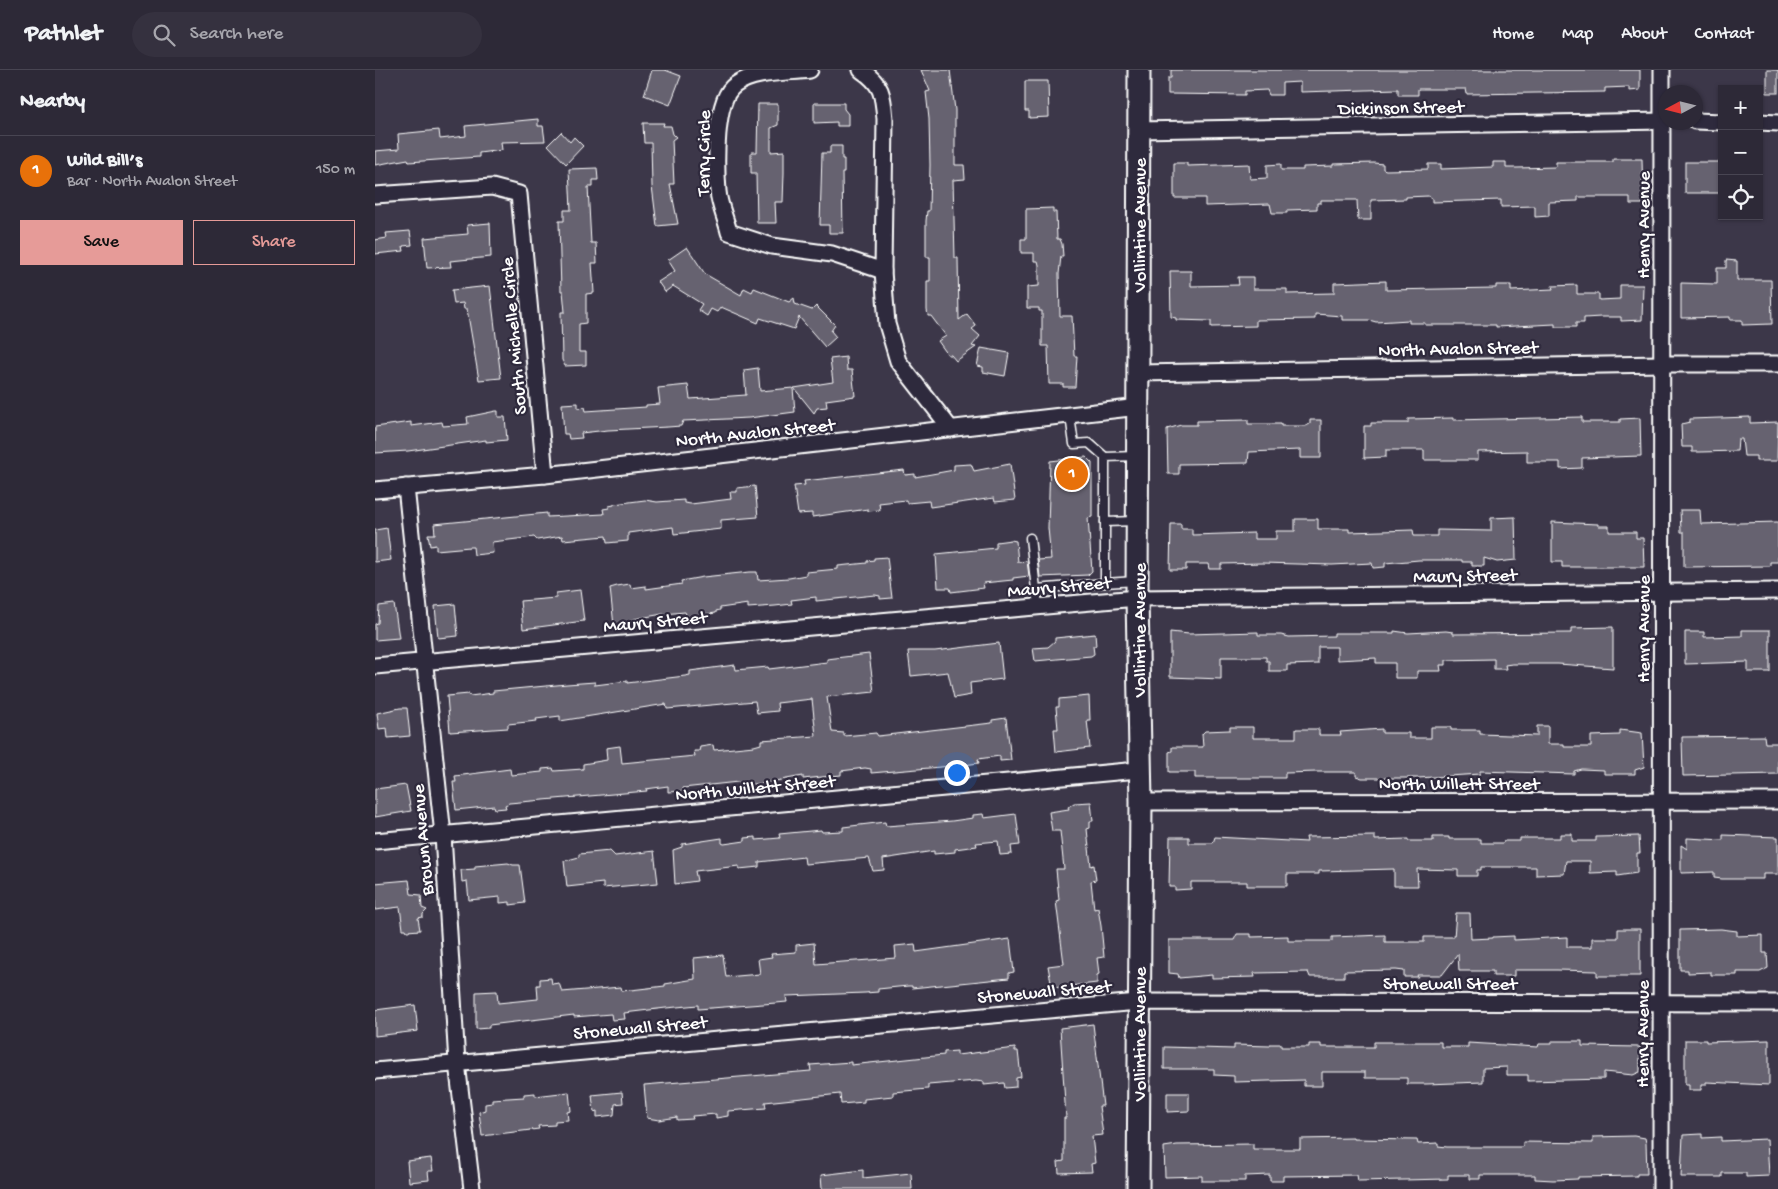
<!DOCTYPE html>
<meta charset="utf-8">
<style>
body{margin:0;font-family:"Gochi Hand",sans-serif;background:#35313f;color:#f1f3f6}
.controls{position:absolute;right:15px;top:15px;display:grid;overflow:hidden;border-radius:0px;box-shadow:0 1px 4px #0004}
.controls button{width:45px;height:45px;display:grid;place-items:center;padding:0;border:0;border-bottom:1px solid #484552;background:#2d2937;color:#f1f3f6;font:25px sans-serif}
.compass{position:absolute;left:1283px;top:15px;width:45px;height:45px;border-radius:50%;background:#2d2937;box-shadow:0 1px 4px #0004;rotate:263deg}
.you{position:absolute;left:581px;top:702px;width:18px;height:18px;margin:-12px;border:4px solid #fff;border-radius:50%;background:#1a73e8;box-shadow:0 0 0 8px #1a73e833}
.badge{display:grid;place-items:center;width:32px;height:32px;border-radius:50%;background:#e69b98;color:#fff;font-size:16px;font-weight:700}
.pin{position:absolute;translate:-50% -50%;border:2px solid #fff;box-shadow:0 1px 5px #0006}
.list{margin:0;padding:0;list-style:none}
h2{display:flex;justify-content:space-between;align-items:center;height:65px;margin:0;padding:0 20px;font-size:21px}
h2 small{font-size:16px;font-weight:400;color:#a7a6ad}
.list li{display:grid;grid-template-columns:32px 1fr auto;gap:15px;align-items:center;box-sizing:border-box;height:70px;padding:0 20px;border-top:1px solid #484552}
.list b{display:block;font-size:19px;white-space:nowrap}
.list p{margin:0;font-size:16px;white-space:nowrap;color:#a7a6ad}
.list em{font-size:16px;font-style:normal;color:#a7a6ad}
.actions{display:flex;gap:10px;padding:15px 20px}
.actions a{flex:1;padding:11px 0;border:1px solid #e69b98;border-radius:0px;text-align:center;font-size:18px;color:#e69b98}
.actions .main{background:#e69b98;color:#111}
.icon{flex:none;width:28px;height:28px;fill:none;stroke:currentColor;stroke-width:2;stroke-linecap:round;stroke-linejoin:round}
.map{position:relative;flex:none;width:1403px;height:1119px;overflow:hidden}
header{display:flex;align-items:center;gap:30px;box-sizing:border-box;height:70px;padding:0 25px;background:#2d2937;border-bottom:1px solid #484552}
header strong{font-size:24px}
nav{display:flex;gap:28px;margin-inline-start:auto;font-size:18px}
.search{width:350px;height:45px;background:#35313f;display:flex;align-items:center;gap:12px;box-sizing:border-box;padding:0 18px;border-radius:28px;color:#a7a6ad;font-size:19px}
main{display:flex}
aside{flex:1;background:#2d2937}
.map>svg:first-child{display:block}
</style>
<header>
<strong>Pathlet</strong>
<div class="search"><svg class="icon" aria-label="search" viewBox="0 0 24 24"><circle cx="10" cy="10" r="6"/><path d="M15 15l6 6"/></svg>Search here</div>
<nav><a>Home</a><a>Map</a><a>About</a><a>Contact</a></nav>
</header>
<main>
<aside>
<h2>Nearby<small></small></h2>
<ul class="list">
<li><span class="badge" style="background:#e8710a">1</span><div><b>Wild Bill’s</b><p>Bar · North Avalon Street</p></div><em>150 m</em></li>
</ul>
<div class="actions"><a class="main">Save</a><a>Share</a></div>
</aside>
<div class="map">
<svg width="1403" height="1119" viewBox="0 0 1403 1119">
<rect width="100%" height="100%" fill="#3c3749"/>
<filter id="ink" filterUnits="userSpaceOnUse"><feTurbulence type="fractalNoise" baseFrequency=".02" numOctaves="2"/><feDisplacementMap in="SourceGraphic" scale="10" xChannelSelector="R" yChannelSelector="G"/><feConvolveMatrix kernelMatrix="1 2 1 2 8 2 1 2 1" color-interpolation-filters="sRGB"/></filter>
<g filter="url(#ink)">
<!-- building -->
<g fill="#666270" stroke="#fff">
<polygon points="277,0 290,0 306,6 295,35 269,25"/>
<polygon points="546,0 575,0 580,40 580,95 589,95 590,109 578,110 580,188 583,188 584,250 592,244 601,256 597,259 605,266 597,276 601,277 581,291 576,285 573,285 563,271 571,266 556,246 553,246 552,240 552,211 555,211 555,187 551,187 551,151 552,141 554,141 555,95 554,49 551,22 555,21"/>
<polygon points="796,0 1265,0 1265,20 1254,21 1254,17 1230,18 1230,22 1092,24 1091,19 1043,19 1043,25 1023,25 1023,19 925,22 925,12 907,13 907,25 894,25 892,20 870,21 870,25 793,24 793,8 796,8"/>
<rect x="1392" y="0" width="11" height="23"/>
<polygon points="650,11 673,11 674,47 654,48 654,41 650,41"/>
<polygon points="439,33 469,33 469,39 473,44 473,56 462,56 462,52 439,53"/>
<polygon points="383,34 403,34 403,55 396,58 396,82 409,81 409,103 408,132 400,132 401,153 382,153 381,103 376,103 376,82 382,82"/>
<polygon points="163,49 163,56 168,56 170,71 126,72 127,80 104,83 104,87 34,92 33,89 0,95 0,81 24,79 23,64 64,60 65,69 91,66 90,56"/>
<polygon points="268,53 289,53 288,56 296,56 298,64 301,67 297,70 299,114 295,114 303,154 282,156 277,116 276,73 269,73"/>
<polygon points="186,62 195,72 199,67 208,76 191,94 173,75"/>
<polygon points="455,76 467,76 467,89 469,89 469,103 467,103 468,163 454,163 454,155 445,155 447,83 455,83"/>
<polygon points="1238,89 1267,89 1268,134 1255,134 1255,127 1203,127 1203,131 1174,132 1174,146 1160,147 1160,136 1126,137 1126,130 1057,132 1057,128 1053,126 1031,127 1031,129 996,130 996,150 983,150 982,130 946,130 946,133 942,133 942,139 912,140 912,143 897,143 895,134 830,136 830,128 799,128 799,93 812,93 812,96 874,94 875,109 892,108 892,95 906,94 906,100 928,100 928,97 958,96 958,94 999,93 1008,94 1008,99 1011,100 1053,99 1053,94 1066,94 1066,99 1118,97 1118,92 1131,92 1131,98 1142,98 1181,97 1181,92 1238,92"/>
<rect x="1310" y="92" width="37" height="31"/>
<polygon points="222,98 223,110 218,110 218,117 213,117 216,173 221,173 222,193 217,193 219,223 211,224 211,253 204,254 204,282 211,282 211,295 190,296 187,290 186,242 190,242 188,221 186,221 184,151 189,151 189,140 196,140 194,99"/>
<polygon points="678,138 678,142 681,142 682,169 685,169 687,174 688,186 686,186 684,204 685,246 697,246 699,286 702,286 700,317 688,317 688,314 674,314 673,276 667,276 667,241 664,241 664,238 652,238 652,217 664,216 664,195 663,191 659,191 659,183 646,183 646,169 651,169 651,139"/>
<polygon points="115,153 116,187 75,191 76,197 52,198 49,168 93,164 92,155"/>
<polygon points="35,161 37,175 28,176 29,181 0,184 0,170 12,168 11,163"/>
<polygon points="312,177 330,204 366,225 369,218 377,222 379,218 414,232 419,228 420,234 437,240 441,236 460,255 456,261 461,267 450,277 424,247 419,259 385,248 383,253 346,237 342,242 336,239 332,246 323,240 327,234 298,216 290,222 283,212 300,201 293,190"/>
<polygon points="1351,190 1362,191 1362,210 1396,210 1397,254 1367,255 1367,250 1355,250 1355,247 1306,248 1306,213 1342,214 1342,198 1351,198"/>
<polygon points="795,201 816,201 816,216 864,215 863,207 878,207 878,219 912,219 912,224 959,223 959,213 1011,211 1011,220 1121,218 1121,215 1136,215 1136,221 1178,219 1177,216 1202,215 1202,224 1224,224 1224,230 1245,229 1245,215 1268,215 1267,250 1246,251 1246,247 1226,247 1209,248 1209,253 1201,253 1201,257 1180,257 1180,254 1121,257 1121,255 1050,255 1050,253 1034,253 1034,250 1001,252 994,250 967,250 967,246 940,244 940,249 881,250 881,256 836,257 836,251 801,250 801,248 796,247"/>
<polygon points="115,216 126,308 104,310 92,239 89,239 88,233 79,234 77,220"/>
<polygon points="606,278 634,283 630,306 608,302 608,297 602,296"/>
<polygon points="471,287 472,300 477,300 480,326 451,330 452,337 442,338 439,343 419,318 458,312 455,289"/>
<polygon points="383,298 385,321 418,318 420,342 374,348 308,351 306,356 293,357 233,360 206,363 207,368 194,369 193,364 189,364 187,334 203,333 203,338 210,337 211,341 271,337 271,335 285,334 283,318 313,315 315,329 371,325 369,300"/>
<polygon points="121,341 123,341 123,347 130,347 132,370 111,372 111,370 33,381 0,383 0,357 36,352 36,356 67,352 68,356 93,354 92,347"/>
<polygon points="1207,347 1207,352 1245,352 1245,349 1265,348 1266,386 1207,388 1207,398 1185,399 1185,392 1152,392 1152,381 1103,382 1103,390 1049,390 1049,380 1011,380 1011,387 989,388 989,356 996,356 996,353 1033,353 1033,349 1078,348 1078,350"/>
<polygon points="1375,347 1375,353 1403,352 1402,391 1381,391 1381,386 1369,386 1367,369 1363,369 1362,381 1325,382 1317,382 1317,377 1307,377 1306,354 1315,352 1315,349"/>
<polygon points="873,350 873,354 906,354 906,356 931,356 935,354 935,350 946,350 946,388 925,388 925,380 874,382 873,393 804,394 804,404 793,404 792,359 806,355 822,355 822,351"/>
<polygon points="711,387 717,393 717,447 713,448 717,501 713,505 665,507 663,490 676,489 673,458 675,391"/>
<polygon points="596,394 599,401 635,394 640,430 620,432 619,428 555,437 554,431 532,433 531,430 504,433 505,440 493,441 493,439 437,447 437,443 423,444 419,416 430,415 429,411 529,400 530,405 540,404 540,407 579,400 579,395"/>
<polygon points="380,416 383,447 346,450 346,459 299,464 298,457 253,463 253,471 232,473 231,466 188,470 187,466 162,470 159,467 117,472 118,483 99,485 98,477 95,477 61,480 61,475 55,476 53,464 60,464 59,454 172,443 172,447 229,444 228,439 234,438 234,436 239,435 239,434 270,430 282,432 309,430 309,433 316,434 356,429 355,422 362,422 362,418"/>
<polygon points="1305,440 1325,440 1326,454 1403,452 1403,492 1395,492 1395,496 1309,497 1309,462 1306,462"/>
<polygon points="1140,447 1141,490 1122,492 1109,488 1109,496 1097,496 1097,492 1087,492 1087,490 1044,490 1010,493 1010,497 998,498 997,493 957,495 887,493 846,494 846,499 834,499 833,494 811,494 811,500 795,500 796,454 806,454 806,459 817,459 817,465 879,463 879,469 901,469 901,461 920,461 920,449 943,449 943,459 974,459 974,462 1038,460 1039,466 1062,466 1062,460 1116,461 1116,448"/>
<polygon points="1177,452 1223,454 1223,456 1234,456 1234,462 1261,462 1261,468 1268,468 1269,497 1187,497 1187,492 1177,492"/>
<polygon points="12,458 16,490 0,492 0,460"/>
<polygon points="636,470 641,471 643,492 652,491 654,506 638,508 638,510 608,513 609,518 576,522 575,518 563,518 561,484 621,478 621,472"/>
<polygon points="512,487 517,528 505,529 505,526 500,525 441,531 441,527 416,530 417,534 400,536 373,538 373,534 345,538 345,540 341,541 341,543 312,547 310,542 288,544 259,549 259,554 239,556 235,518 242,516 255,514 256,518 271,516 271,519 307,514 306,511 328,507 375,502 382,502 383,510 414,508 431,505 431,502 463,499 463,496 492,493 492,491 499,490 499,488"/>
<polygon points="205,520 209,551 148,559 145,531 181,528 181,523"/>
<polygon points="19,534 24,568 0,570 0,554 3,553 4,536"/>
<polygon points="80,534 83,566 63,568 60,536"/>
<polygon points="1238,557 1238,598 1183,594 1137,594 1130,595 1131,599 1119,599 1119,589 1071,590 1071,595 1065,595 1066,601 1042,601 1042,608 1020,608 1020,593 1001,593 1001,588 962,590 962,577 943,577 943,594 912,595 912,601 894,601 894,591 891,591 891,587 846,587 846,609 795,607 795,562 814,564 883,562 883,565 906,565 914,567 959,566 959,563 1019,563 1019,561 1033,563 1071,561 1078,562 1078,564 1196,563 1196,558"/>
<polygon points="1367,560 1395,560 1395,602 1373,602 1373,592 1310,594 1310,562 1329,562 1329,567 1367,566"/>
<polygon points="720,564 721,576 718,576 719,584 716,586 660,591 658,578 673,577 680,571 680,568"/>
<polygon points="624,573 628,609 595,613 596,625 579,628 573,602 536,606 533,581 560,581"/>
<polygon points="494,584 499,622 452,627 457,662 469,663 469,666 501,663 503,666 617,653 617,650 631,648 636,690 625,691 625,686 603,689 604,693 589,695 496,703 496,699 490,698 466,701 466,705 428,709 428,706 384,714 367,714 363,712 308,718 309,721 293,722 293,716 271,719 272,721 134,733 130,735 131,738 120,739 119,736 81,740 78,712 81,712 80,706 135,699 136,705 167,702 167,699 178,698 179,701 208,699 208,694 232,690 231,678 245,676 247,693 320,686 319,681 324,681 325,677 338,675 339,680 379,676 386,674 386,670 441,666 437,629 402,633 403,641 382,643 380,631 292,639 291,634 185,651 185,646 161,649 162,651 133,654 133,658 75,662 72,626 94,624 95,626 118,623 118,621 192,614 220,612 220,615 252,611 252,613 310,606 315,605 315,601 360,595 361,600 393,597 394,599 452,592 452,589"/>
<polygon points="714,626 715,650 712,650 715,678 681,682 679,659 683,659 681,637 684,637 684,629"/>
<polygon points="25,638 32,638 35,666 13,668 12,658 4,659 2,643"/>
<polygon points="1162,656 1173,656 1173,674 1189,674 1189,677 1216,677 1216,666 1245,665 1245,660 1267,663 1269,697 1260,700 1260,704 1229,704 1229,700 1206,699 1199,701 1199,704 1105,701 1105,704 1043,708 987,708 981,706 981,702 942,702 910,703 910,708 820,708 820,702 794,702 794,682 797,681 797,677 828,677 827,664 830,661 855,660 855,657 878,657 878,668 921,668 921,659 944,659 944,665 966,665 965,662 1007,659 1007,663 1034,663 1034,668 1056,668 1056,657 1076,657 1076,660 1105,660 1105,664 1162,666"/>
<polygon points="1389,666 1390,673 1403,673 1403,704 1308,706 1307,667"/>
<polygon points="31,715 36,741 0,747 0,719"/>
<polygon points="716,732 718,751 715,751 715,758 712,759 716,796 719,795 721,810 716,811 719,839 723,838 726,856 729,887 722,888 724,904 722,905 722,913 677,918 673,896 689,894 681,831 684,830 681,799 689,799 685,761 677,761 674,742 694,739 693,737 699,733"/>
<polygon points="608,744 609,748 641,744 645,775 636,776 637,784 625,785 623,771 601,773 602,776 580,779 580,782 559,784 559,781 508,789 509,800 498,801 494,788 430,794 429,787 384,792 384,797 364,799 364,796 320,801 322,811 300,814 298,780 307,777 307,774 347,768 347,773 349,774 370,771 370,768 381,767 381,770 405,768 404,764 446,760 447,762 468,761 468,757 510,752 511,756 577,751 598,748 598,745"/>
<polygon points="1185,764 1197,764 1197,771 1221,771 1221,767 1264,766 1265,783 1262,783 1262,803 1242,806 1242,802 1215,803 1215,791 1191,791 1189,804 1161,805 1161,797 1106,797 1106,800 1102,800 1102,806 1083,806 1083,800 1042,799 1043,816 1019,816 1019,799 944,801 944,804 912,804 912,816 872,816 872,812 816,812 816,819 800,820 800,817 794,817 795,767 814,767 814,773 838,773 840,767 932,772 931,767 1000,766 1000,770 1033,769 1033,771 1058,771 1058,767 1074,767 1074,769 1106,769 1106,773 1128,773 1129,771 1145,771 1145,768 1185,768"/>
<polygon points="1348,765 1403,767 1403,804 1388,804 1388,809 1347,809 1339,808 1339,802 1306,803 1306,775 1312,779 1312,768 1348,770"/>
<polygon points="235,781 240,786 279,781 283,813 228,818 228,813 192,817 189,791 204,787 204,784"/>
<polygon points="133,793 138,795 145,795 150,833 135,835 135,832 125,833 125,827 94,830 92,811 87,812 86,800 100,799 100,796"/>
<polygon points="34,810 36,824 46,825 47,838 52,840 48,844 48,847 43,848 45,860 32,861 31,859 28,859 25,837 0,840 0,813"/>
<polygon points="1081,843 1095,843 1096,869 1118,868 1118,867 1139,866 1139,870 1192,867 1192,877 1217,877 1217,868 1243,868 1243,859 1265,859 1265,906 1222,906 1222,901 1182,900 1139,900 1139,906 1118,906 1118,901 1084,901 1083,884 1067,905 1042,905 1043,907 1029,907 1029,901 1021,900 969,901 969,907 935,907 933,902 879,903 880,907 837,908 837,905 804,908 803,904 794,903 794,870 859,870 862,864 876,864 876,867 913,866 913,871 957,871 957,867 1010,865 1010,872 1049,872 1049,867 1079,867"/>
<polygon points="1346,859 1362,861 1362,866 1388,865 1388,883 1392,883 1393,898 1385,902 1362,902 1362,905 1336,905 1336,902 1313,903 1313,900 1305,900 1305,860"/>
<polygon points="635,869 639,902 634,903 634,908 537,918 537,916 533,916 503,919 503,922 490,923 411,926 412,932 401,933 323,939 323,935 291,938 249,943 250,949 237,950 236,944 199,947 199,945 114,955 114,958 101,959 101,922 122,921 123,933 163,929 162,915 165,915 165,909 176,908 177,914 184,913 187,922 246,917 247,921 290,916 290,914 320,909 319,888 348,885 351,907 385,904 383,889 397,887 396,884 421,882 421,875 439,873 441,894 521,888 520,876 540,874 541,882"/>
<polygon points="40,935 43,961 0,966 0,940"/>
<polygon points="718,954 728,1036 724,1036 728,1065 717,1066 720,1093 716,1094 717,1102 684,1103 683,1092 689,1091 689,1048 691,1048 685,958"/>
<polygon points="1310,970 1331,970 1331,972 1394,970 1394,1015 1331,1012 1331,1015 1326,1015 1326,1020 1314,1020 1314,1015 1310,1015"/>
<polygon points="1177,971 1207,971 1207,976 1265,977 1265,1002 1258,1005 1229,1002 1229,1009 1153,1011 1153,1005 1132,1005 1132,997 1108,998 1108,1012 1051,1014 1032,1014 1032,1008 990,1008 990,1002 947,1002 947,1016 929,1016 929,1010 859,1012 859,1006 839,1005 839,999 789,999 789,977 859,979 859,975 895,976 895,974 906,974 906,977 934,977 934,974 946,974 946,977 999,977 999,972 1066,972 1066,977 1093,977 1093,973 1163,977 1164,974 1177,974"/>
<polygon points="640,978 640,981 643,981 646,1007 641,1008 641,1017 630,1018 629,1013 609,1015 609,1012 601,1011 553,1015 553,1019 518,1022 518,1026 489,1029 489,1032 466,1034 465,1024 390,1032 391,1038 353,1041 353,1046 341,1048 341,1044 317,1046 318,1049 302,1050 302,1047 284,1050 272,1048 269,1015 436,1001 435,995 449,994 476,992 476,995 569,985 569,982 582,981 582,985"/>
<polygon points="194,1022 196,1041 192,1042 193,1050 180,1051 180,1055 163,1056 164,1059 107,1066 104,1042 110,1040 110,1034 117,1033 117,1029 149,1027 149,1024 160,1023 160,1026"/>
<polygon points="247,1022 248,1033 240,1034 239,1045 222,1047 222,1041 219,1042 217,1025"/>
<polygon points="792,1023 814,1023 814,1041 792,1042"/>
<polygon points="1327,1064 1327,1068 1346,1067 1346,1071 1392,1069 1394,1106 1371,1107 1371,1103 1347,1103 1347,1107 1306,1107 1308,1065"/>
<polygon points="1259,1066 1270,1068 1271,1073 1272,1104 1262,1104 1262,1106 1203,1107 1203,1109 1178,1110 1160,1109 1160,1105 1105,1105 1105,1109 1094,1109 1094,1105 1073,1105 1073,1109 983,1111 982,1105 908,1106 908,1111 895,1111 895,1105 870,1106 870,1111 827,1111 827,1106 790,1107 789,1077 802,1075 878,1074 878,1079 925,1079 925,1069 978,1068 978,1069 1042,1070 1043,1074 1063,1073 1063,1076 1072,1077 1148,1077 1148,1072 1218,1073 1218,1067"/>
<polygon points="56,1088 58,1101 53,1101 54,1110 34,1112 32,1091"/>
<polygon points="488,1100 488,1108 536,1103 537,1119 447,1119 446,1105"/>
</g>
<g fill="none" stroke-linecap="round" stroke-linejoin="round">
<!-- lane casing -->
<g stroke="#fff" stroke-width="11">
<g id="lane">
<polyline points="695,346 699,374 714,373 730,387"/>
<polyline points="730,452 761,451"/>
<polyline points="655,468 663,536"/>
<polyline points="761,511 730,513 730,387 762,386"/>
<polyline points="661,519 730,513"/>
</g>
</g>
<!-- street casing -->
<g stroke="#fff" stroke-width="19">
<g id="street">
<path d="M 435,0 C 412,3 379,1 360,15 C 339,29 341,97 343,121 C 344,135 351,149 354,162 L 397,176 L 457,184 L 508,201 L 510,49 C 508,24 507,14 486,0"/>
<polyline points="1320,51 1347,52"/>
<polyline points="1384,52 1403,53"/>
<polyline points="763,60 1290,51"/>
<polyline points="0,125 117,117 144,124 170,405"/>
<polyline points="508,201 512,254 523,291 576,359"/>
<polyline points="764,303 1287,294 1403,294"/>
<polyline points="31,417 68,765 82,993 97,1119"/>
<polyline points="0,420 170,405 764,337"/>
<polyline points="0,596 762,528 1403,521"/>
<polyline points="766,732 1403,731"/>
<polyline points="0,771 763,700"/>
<polyline points="0,1001 763,932 1403,933"/>
<polyline points="1286,1119 1287,0"/>
</g>
</g>
<!-- secondary casing -->
<g stroke="#fff" stroke-width="25">
<polyline id="secondary" points="763,1119 766,732 762,528 764,0"/>
</g>
<!-- lane -->
<use href="#lane" stroke="#2f2a3d" stroke-width="8"/>
<!-- street -->
<use href="#street" stroke="#2f2a3d" stroke-width="15"/>
<!-- secondary -->
<use href="#secondary" stroke="#2f2a3d" stroke-width="21"/>
</g>
</g>
<g text-anchor="middle" stroke-width="4.5" stroke-linejoin="round" paint-order="stroke">
<!-- street labels -->
<g font-size="19" fill="#fff" stroke="#2f2a3d">
<text transform="translate(1026 36) rotate(-1)" y="7">Dickinson Street</text>
<text transform="translate(327 83) rotate(-89)" y="7">Terry Circle</text>
<text transform="translate(763 155) rotate(-90)" y="7">Vollintine Avenue</text>
<text transform="translate(1267 155) rotate(-90)" y="7">Henry Avenue</text>
<text transform="translate(137 266) rotate(-95)" y="7">South Michelle Circle</text>
<text transform="translate(1083 277) rotate(-1)" y="7">North Avalon Street</text>
<text transform="translate(380 361) rotate(-6)" y="7">North Avalon Street</text>
<text transform="translate(1090 504) rotate(-1)" y="7">Maury Street</text>
<text transform="translate(684 515) rotate(-5)" y="7">Maury Street</text>
<text transform="translate(280 550) rotate(-5)" y="7">Maury Street</text>
<text transform="translate(1267 559) rotate(-90)" y="7">Henry Avenue</text>
<text transform="translate(763 560) rotate(-90)" y="7">Vollintine Avenue</text>
<text x="1084" y="719">North Willett Street</text>
<text transform="translate(380 716) rotate(-5)" y="7">North Willett Street</text>
<text transform="translate(46 770) rotate(-95)" y="7">Brown Avenue</text>
<text x="1075" y="919">Stonewall Street</text>
<text transform="translate(669 920) rotate(-5)" y="7">Stonewall Street</text>
<text transform="translate(265 956) rotate(-5)" y="7">Stonewall Street</text>
<text transform="translate(763 964) rotate(-90)" y="7">Vollintine Avenue</text>
<text transform="translate(1266 964) rotate(-90)" y="7">Henry Avenue</text>
</g>
</g>
</svg>
<div class="controls">
<button>+</button>
<button>−</button>
<button><svg class="icon" aria-label="locate" viewBox="0 0 24 24"><circle cx="12" cy="12" r="6"/><path d="M12 2v4M12 18v4M2 12h4M18 12h4"/></svg></button>
</div>
<svg class="compass" viewBox="-18 -18 36 36"><path d="M0-13l5 13h-10z" fill="#e53935"/><path d="M0 13l5-13h-10z" fill="#a7a6ad"/></svg>
<div class="you"></div>
<div class="pin badge" style="left:697px;top:404px;background:#e8710a">1</div>
</div>
</main>
